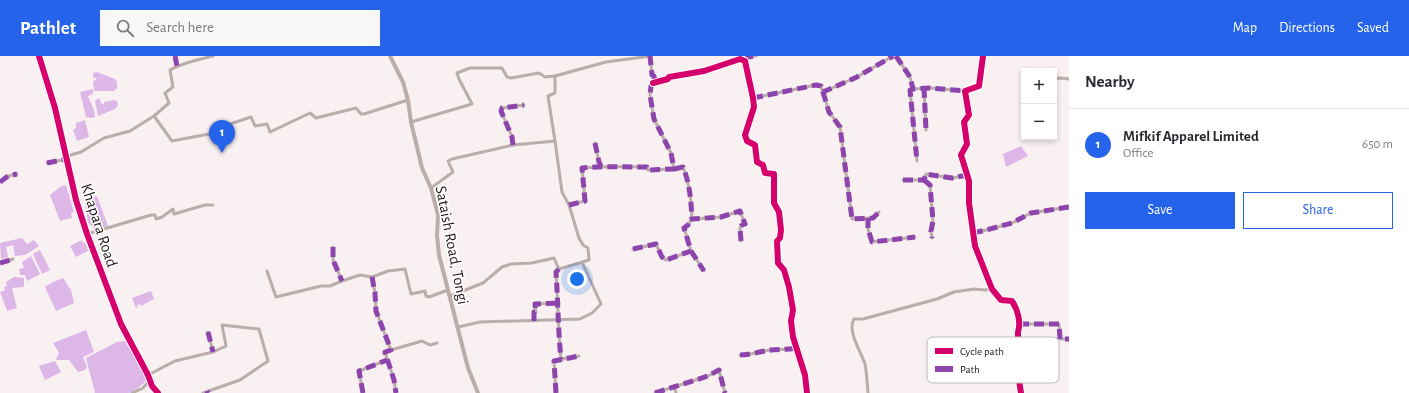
<!DOCTYPE html>
<meta charset="utf-8">
<style>
body{margin:0;font-family:"Alegreya Sans",sans-serif;background:#f7f7f7;color:#2b2b33}
.controls{position:absolute;right:12px;top:12px;display:grid;overflow:hidden;border-radius:0px;box-shadow:0 2px 6px #0003}
.controls button{width:36px;height:36px;display:grid;place-items:center;padding:0;border:0;border-bottom:1px solid #e1e1e2;background:#fff;color:#2b2b33;font:20px sans-serif}
.you{position:absolute;left:577px;top:223px;width:14px;height:14px;margin:-10px;border:3px solid #fff;border-radius:50%;background:#1a73e8;box-shadow:0 0 0 6px #1a73e833}
.badge{display:grid;place-items:center;width:26px;height:26px;border-radius:50%;background:#2563eb;color:#fff;font-size:13px;font-weight:700}
.pin{position:absolute;translate:-50% -33px;filter:drop-shadow(0 1px 2px #0008)}
.pin::after{content:'';position:absolute;top:21px;width:14px;height:12px;background:inherit;clip-path:polygon(0 0,100% 0,50% 100%)}
.list{margin:0;padding:0;list-style:none}
h2{display:flex;justify-content:space-between;align-items:center;height:52px;margin:0;padding:0 16px;font-size:17px}
h2 small{font-size:13px;font-weight:400;color:#7c7c81}
.list li{display:grid;grid-template-columns:26px 1fr auto;gap:12px;align-items:center;box-sizing:border-box;height:72px;padding:0 16px;border-top:1px solid #e1e1e2}
.list b{display:block;font-size:15px;white-space:nowrap}
.list p{margin:0;font-size:13px;white-space:nowrap;color:#7c7c81}
.list em{font-size:13px;font-style:normal;color:#7c7c81}
.actions{display:flex;gap:8px;padding:12px 16px}
.actions a{flex:1;padding:9px 0;border:1px solid #2563eb;border-radius:0px;text-align:center;font-size:14px;color:#2563eb}
.actions .main{background:#2563eb;color:#fff}
.icon{flex:none;width:22px;height:22px;fill:none;stroke:currentColor;stroke-width:2;stroke-linecap:round;stroke-linejoin:round}
.map{position:relative;flex:none;width:1069px;height:337px;overflow:hidden}
header{display:flex;align-items:center;gap:24px;box-sizing:border-box;height:56px;padding:0 20px;background:#2563eb;color:#fff}
header strong{font-size:19px}
nav{display:flex;gap:22px;margin-inline-start:auto;font-size:14px}
.search{width:280px;height:36px;background:#f7f7f7;display:flex;align-items:center;gap:10px;box-sizing:border-box;padding:0 14px;border-radius:0px;color:#7c7c81;font-size:15px}
main{display:flex}
aside{flex:1;background:#fff}
.map>svg:first-child{display:block}
</style>
<header>
<strong>Pathlet</strong>
<div class="search"><svg class="icon" aria-label="search" viewBox="0 0 24 24"><circle cx="10" cy="10" r="6"/><path d="M15 15l6 6"/></svg>Search here</div>
<nav><a>Map</a><a>Directions</a><a>Saved</a></nav>
</header>
<main>
<div class="map">
<svg width="1069" height="337" viewBox="0 0 1069 337">
<rect width="100%" height="100%" fill="#f8f0f1"/>
<!-- water -->
<g fill="#deb7e9">
<polygon points="97,16 115,23 117,26 117,32 114,35 94,35 93,25 96,24 95,21 93,22 93,17"/>
<path d="M 93,33 L 93,38 L 88,40 C 90,46 95,53 95,61 L 92,62 L 86,61 L 80,36 Z"/>
<polygon points="99,42 102,48 104,48 104,46 114,44 117,45 118,49 115,53 98,60 95,45"/>
<polygon points="85,64 89,81 77,85 73,74 76,72 76,67"/>
<polygon points="1021,90 1028,100 1006,111 1003,98"/>
<polygon points="66,129 74,156 71,157 72,162 60,165 50,139 59,132 59,131"/>
<polygon points="97,140 108,170 95,174 88,166 85,147"/>
<polygon points="22,182 27,188 34,184 39,190 25,199 15,200 13,189 6,191 8,201 1,203 0,187"/>
<polygon points="82,184 83,187 85,186 88,195 76,201 70,190"/>
<polygon points="40,194 50,214 42,218 33,198"/>
<polygon points="31,200 40,218 27,225 25,219 20,219 19,213 24,212 22,206"/>
<polygon points="14,221 24,222 24,231 12,232 17,252 7,255 0,236 5,234 4,231 7,230 6,226"/>
<polygon points="63,222 71,234 74,247 56,255 45,231 51,227"/>
<polygon points="151,235 154,243 141,250 140,248 137,249 138,251 136,252 132,242"/>
<polygon points="86,274 94,296 83,301 87,311 85,314 78,316 69,304 56,304 59,297 53,287"/>
<polygon points="125,285 148,323 137,333 129,337 95,337 86,302 117,286"/>
<polygon points="55,305 61,316 45,324 39,310"/>
</g>
<g fill="none" stroke-linecap="round" stroke-linejoin="round">
<!-- minor -->
<g stroke="#baadaa" stroke-width="3">
<polyline points="39,0 55,52 76,144 87,178 121,268 148,319 152,330 158,337"/>
<polyline points="175,0 177,10"/>
<polyline points="896,0 910,21 913,33 930,32 965,35"/>
<path d="M 983,0 L 979,30 L 965,35 L 969,59 L 964,66 L 967,88 L 961,99 L 969,125 L 969,147 L 975,190 L 992,233 L 1001,244 L 1012,245 C 1018,254 1021,266 1018,276 L 1018,318 L 1021,337"/>
<polyline points="745,5 748,1 756,0"/>
<polyline points="1054,23 1060,22 1069,23"/>
<polyline points="653,27 668,23 669,21 704,15 740,3 745,5 753,42 754,51 745,79 747,85 755,89 757,106 763,109 765,117 774,118 774,147 779,156 781,174 780,182 777,185 778,207 784,214 789,231 793,254 791,265 793,281 805,319 807,337"/>
<polyline points="924,32 926,74"/>
<polyline points="913,33 910,34 917,105"/>
<polyline points="823,36 829,56 840,71 852,163 873,162 879,156"/>
<polyline points="753,42 816,29 821,30 823,36 857,21 893,0"/>
<polyline points="154,60 172,85 209,78 224,70 251,61 255,70 267,68 270,76 310,57 316,62 356,52 361,58 364,58 408,44"/>
<polyline points="411,66 472,48 459,23 457,17 470,12 502,12 507,21 511,22 539,17 545,21 555,20"/>
<polyline points="595,87 599,106 601,110"/>
<polyline points="513,89 512,81 501,55 502,52 524,49"/>
<path d="M 67,100 L 81,96 L 104,82 L 130,75 L 154,60 L 169,47 L 165,37 L 173,31 L 170,14 C 184,6 198,4 213,0"/>
<polyline points="47,107 67,103"/>
<path d="M 674,113 L 683,111 C 690,128 691,145 692,163 L 721,161 L 740,155 L 745,168 L 742,169 L 740,172 L 741,185"/>
<polyline points="903,124 924,124 926,118 952,122 967,119"/>
<polyline points="924,124 930,129 933,165 931,175 932,182"/>
<polyline points="0,126 8,120 17,118"/>
<polyline points="431,132 453,116 448,105 452,103 513,89 555,85 548,40 555,37 555,20 606,6 651,0"/>
<path d="M 569,149 L 585,145 L 582,112 C 603,110 625,111 647,111 L 648,114 L 674,113 L 671,97 L 654,63 L 650,39 L 651,30 L 655,24 L 654,20 L 652,19 L 650,0"/>
<polyline points="868,162 868,173 872,186 915,181"/>
<polyline points="973,177 986,174 1012,167 1031,157 1069,151"/>
<polyline points="87,178 151,159 155,159 156,163 162,161 173,153 174,158 205,149 213,149"/>
<polyline points="333,191 333,204 342,225"/>
<polyline points="633,193 656,188 662,201 666,204 691,195 684,172 688,169 692,163"/>
<polyline points="691,195 704,215"/>
<polyline points="0,207 13,203"/>
<path d="M 559,213 L 556,216 C 558,245 558,274 561,303"/>
<polyline points="267,215 276,241 321,230 330,230 342,225 360,219 372,221 388,215 405,213 411,238 425,235 426,240 429,241 448,234"/>
<polyline points="372,221 375,237 376,255 391,294 385,296 394,324 396,337"/>
<polyline points="450,240 483,227 502,211 511,208 532,207 554,202 559,213 589,204 588,192 583,189 579,182 569,149 562,136 555,85"/>
<polyline points="534,265 534,256 536,256 535,248 559,247"/>
<polyline points="1019,268 1059,268 1060,283 1069,283"/>
<polyline points="458,271 480,266 580,263 592,257 601,248 582,206"/>
<polyline points="208,276 213,296"/>
<polyline points="391,294 422,285 430,289 437,287"/>
<path d="M 740,299 C 751,299 761,295 771,294 C 780,293 788,294 796,292"/>
<polyline points="148,319 175,305 213,296 226,290 222,269 259,273 268,305 240,324 203,337"/>
<polyline points="674,330 676,337"/>
<polyline points="132,337 143,332 149,325"/>
<polyline points="363,337 359,315 387,304"/>
<polyline points="556,337 554,305 579,300"/>
<polyline points="655,337 708,320 719,314 725,337"/>
<path d="M 868,337 C 867,327 867,318 865,308 C 861,296 847,275 854,263 L 863,263 L 937,243 L 954,236 L 974,233 L 985,234 L 992,233"/>
</g>
<!-- tertiary -->
<polyline stroke="#baadaa" stroke-width="4" points="390,0 403,26 408,44 411,66 422,112 431,132 438,159 437,180 439,199 468,312 478,337"/>
<!-- quiet -->
<g stroke="#8e44ad" stroke-width="5" stroke-dasharray="10 5" stroke-linecap="butt">
<polyline points="175,0 177,10"/>
<polyline points="896,0 910,21 913,33 930,32 965,35"/>
<polyline points="745,5 748,1 756,0"/>
<polyline points="924,32 926,74"/>
<polyline points="913,33 910,34 917,105"/>
<polyline points="823,36 829,56 840,71 852,163 873,162 879,156"/>
<polyline points="753,42 816,29 821,30 823,36 857,21 893,0"/>
<polyline points="595,87 599,106 601,110"/>
<polyline points="513,89 512,81 501,55 502,52 524,49"/>
<polyline points="47,107 67,103"/>
<path d="M 674,113 L 683,111 C 690,128 691,145 692,163 L 721,161 L 740,155 L 745,168 L 742,169 L 740,172 L 741,185"/>
<polyline points="903,124 924,124 926,118 952,122 967,119"/>
<polyline points="924,124 930,129 933,165 931,175 932,182"/>
<polyline points="0,126 8,120 17,118"/>
<path d="M 569,149 L 585,145 L 582,112 C 603,110 625,111 647,111 L 648,114 L 674,113 L 671,97 L 654,63 L 650,39 L 651,30 L 655,24 L 654,20 L 652,19 L 650,0"/>
<polyline points="868,162 868,173 872,186 915,181"/>
<polyline points="973,177 986,174 1012,167 1031,157 1069,151"/>
<polyline points="333,191 333,204 342,225"/>
<polyline points="633,193 656,188 662,201 666,204 691,195 684,172 688,169 692,163"/>
<polyline points="691,195 704,215"/>
<polyline points="0,207 13,203"/>
<path d="M 559,213 L 556,216 C 558,245 558,274 561,303"/>
<polyline points="372,221 375,237 376,255 391,294 385,296 394,324 396,337"/>
<polyline points="534,265 534,256 536,256 535,248 559,247"/>
<polyline points="1019,268 1059,268 1060,283 1069,283"/>
<polyline points="208,276 213,296"/>
<path d="M 740,299 C 751,299 761,295 771,294 C 780,293 788,294 796,292"/>
<polyline points="207,335 208,337"/>
<polyline points="363,337 359,315 387,304"/>
<polyline points="556,337 554,305 579,300"/>
<polyline points="655,337 708,320 719,314 725,337"/>
</g>
<!-- cycleway casing -->
<g stroke="#fff" stroke-width="8">
<g id="cycleway">
<polyline points="39,0 55,52 76,144 87,178 121,268 148,319 152,330 158,337"/>
<path d="M 983,0 L 979,30 L 965,35 L 969,59 L 964,66 L 967,88 L 961,99 L 969,125 L 969,147 L 975,190 L 992,233 L 1001,244 L 1012,245 C 1018,254 1021,266 1018,276 L 1018,318 L 1021,337"/>
<polyline points="653,27 668,23 669,21 704,15 740,3 745,5 753,42 754,51 745,79 747,85 755,89 757,106 763,109 765,117 774,118 774,147 779,156 781,174 780,182 777,185 778,207 784,214 789,231 793,254 791,265 793,281 805,319 807,337"/>
</g>
</g>
<!-- cycleway -->
<use href="#cycleway" stroke="#d6006c" stroke-width="6"/>
</g>
<g text-anchor="middle" stroke-width="3" stroke-linejoin="round" paint-order="stroke">
<!-- street labels -->
<g font-size="16" fill="#221617" stroke="#fff">
<text transform="translate(100 169) rotate(72)" y="6">Khapara Road</text>
<text transform="translate(453 189) rotate(79)" y="6">Sataish Road, Tongi</text>
</g>
</g>
<!-- legend -->
<rect x="927" y="281" width="132" height="46" rx="6" fill="#fff" stroke="#bdb9b9" stroke-width="1"/>
<rect x="935" y="292" width="18" height="6" fill="#d6006c"/>
<rect x="935" y="310" width="18" height="6" fill="#8e44ad"/>
<g font-size="11" fill="#221617">
<text x="960" y="299">Cycle path</text>
<text x="960" y="317">Path</text>
</g>
</svg>
<div class="controls">
<button>+</button>
<button>−</button>
</div>
<div class="you"></div>
<div class="pin badge" style="left:222px;top:97px">1</div>
</div>
<aside>
<h2>Nearby<small></small></h2>
<ul class="list">
<li><span class="badge">1</span><div><b>Mifkif Apparel Limited</b><p>Office</p></div><em>650 m</em></li>
</ul>
<div class="actions"><a class="main">Save</a><a>Share</a></div>
</aside>
</main>
